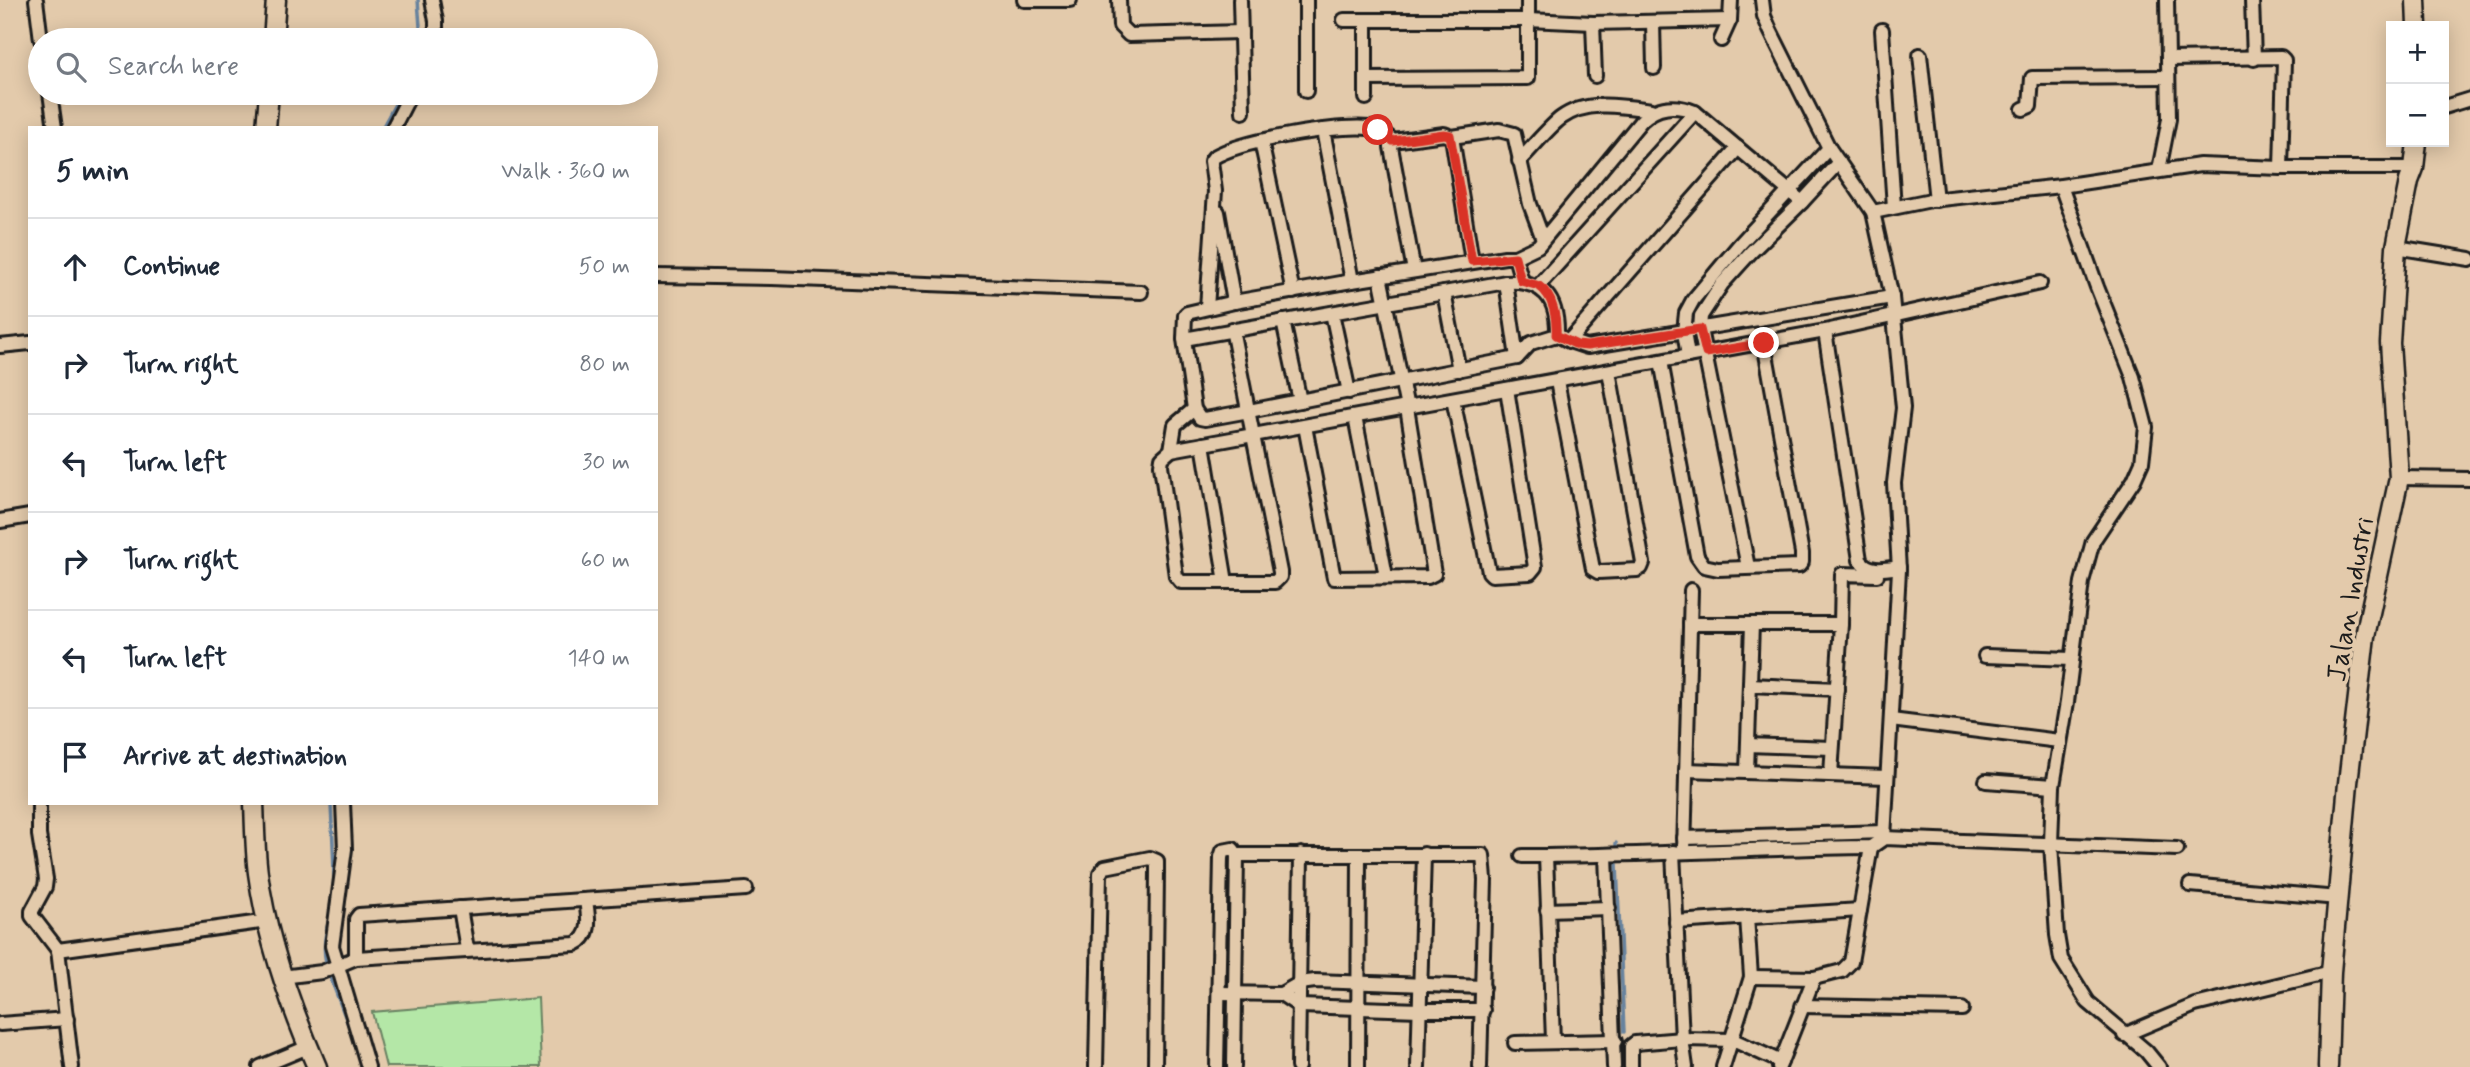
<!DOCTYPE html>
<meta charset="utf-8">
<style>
body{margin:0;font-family:Mynerve,sans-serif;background:#f6f6f7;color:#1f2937}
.controls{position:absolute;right:21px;top:21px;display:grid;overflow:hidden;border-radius:0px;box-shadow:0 4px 18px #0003}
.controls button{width:63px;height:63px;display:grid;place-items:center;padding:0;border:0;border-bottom:2px solid #e0e1e3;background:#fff;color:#1f2937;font:35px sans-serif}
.stop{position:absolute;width:21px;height:21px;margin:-16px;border:5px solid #d93025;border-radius:50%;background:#fff}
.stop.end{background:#d93025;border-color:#fff;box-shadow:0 2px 7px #0008}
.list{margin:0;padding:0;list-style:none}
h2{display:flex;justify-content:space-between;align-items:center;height:91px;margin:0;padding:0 28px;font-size:30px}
h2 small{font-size:23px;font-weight:400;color:#747a83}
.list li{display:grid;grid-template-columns:46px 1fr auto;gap:21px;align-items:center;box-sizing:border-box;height:98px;padding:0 28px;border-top:2px solid #e0e1e3}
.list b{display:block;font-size:26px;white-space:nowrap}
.list em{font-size:23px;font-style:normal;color:#747a83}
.icon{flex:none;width:38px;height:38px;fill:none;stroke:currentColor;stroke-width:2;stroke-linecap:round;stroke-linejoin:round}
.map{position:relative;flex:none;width:2470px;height:1067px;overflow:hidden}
.search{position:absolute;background:#fff;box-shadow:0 4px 18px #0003;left:28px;top:28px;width:630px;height:77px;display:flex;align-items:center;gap:18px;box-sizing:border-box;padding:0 24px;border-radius:38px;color:#747a83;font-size:26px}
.panel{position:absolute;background:#fff;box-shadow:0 4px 18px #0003;left:28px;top:126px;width:630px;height:679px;border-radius:0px}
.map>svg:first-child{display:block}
</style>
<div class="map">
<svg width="2470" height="1067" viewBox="0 0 2470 1067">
<rect width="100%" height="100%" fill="#e3caab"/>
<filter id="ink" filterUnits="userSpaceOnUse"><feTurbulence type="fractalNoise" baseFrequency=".0143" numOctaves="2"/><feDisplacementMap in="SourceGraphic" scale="14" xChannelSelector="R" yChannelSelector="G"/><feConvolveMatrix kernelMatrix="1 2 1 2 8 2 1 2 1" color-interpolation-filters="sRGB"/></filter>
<g filter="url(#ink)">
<!-- pitch -->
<polygon fill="#b4e7a7" stroke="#688262" stroke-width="2" points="538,998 541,1067 386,1067 372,1012"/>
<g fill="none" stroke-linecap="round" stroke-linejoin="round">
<!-- stream -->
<g stroke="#68839e" stroke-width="3.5">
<polyline points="418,0 421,40"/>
<polyline points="382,128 401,93"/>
<polyline points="1616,843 1616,846"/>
<polyline points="1617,864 1624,1032"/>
<path d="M 327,966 C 320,943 329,925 332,902 C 336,869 332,836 331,803"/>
<polyline points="329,974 352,1035"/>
</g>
<!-- street casing -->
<g stroke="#1c1c1c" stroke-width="18">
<g id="street">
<polyline points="36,0 41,40"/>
<polyline points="432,0 436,21 436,40"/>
<polyline points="1024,0 1070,0"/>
<polyline points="1119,0 1120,26 1129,35 1241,32"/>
<polyline points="1240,0 1243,112"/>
<polyline points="1306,0 1306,91"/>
<polyline points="1762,0 1764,16 1770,30 1829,148 1873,212 1892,297 1903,408 1894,483 1899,570 1884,838"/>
<polyline points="2252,0 2254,59"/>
<polyline points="1344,20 1528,20 1593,23 1730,20"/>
<polyline points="1366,21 1366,98"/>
<polyline points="1653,22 1654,68"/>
<polyline points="1593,23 1595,76"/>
<polyline points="1882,30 1894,207"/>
<polyline points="1721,40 1730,20 1731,0"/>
<polyline points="1920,55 1936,200"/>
<polyline points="2170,59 2281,57 2284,60 2281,168"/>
<polyline points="1366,79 1528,78 1528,0"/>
<polyline points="50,93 55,128"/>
<polyline points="2444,107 2470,99"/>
<polyline points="2023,109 2030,106 2032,78 2168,77"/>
<polyline points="393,128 411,93"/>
<polyline points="1323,130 1352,281"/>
<polyline points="1452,137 1472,261"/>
<polyline points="1261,141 1293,292"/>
<path d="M 1519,161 C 1531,149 1549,127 1561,118 C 1587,99 1622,106 1651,110"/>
<polyline points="2159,170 2169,119 2167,0"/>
<polyline points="2061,186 2097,287 2133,377 2146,427 2142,462 2134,480 2093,541 2082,582 2067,702 2053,786 2051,844 2057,935 2061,959 2088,1002 2146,1051 2159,1067"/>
<polyline points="1218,212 1234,302"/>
<polyline points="1873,212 1931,200 2061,186 2200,165 2281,168 2414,168"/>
<polyline points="2396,247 2470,259"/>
<path d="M 1515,257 L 1538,246 L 1641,121 C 1657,105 1675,104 1695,112 L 1802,202"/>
<polyline points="1414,271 1391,147 1393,141 1444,134 1452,137 1499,130 1514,134 1530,204 1543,239"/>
<polyline points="656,276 772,278 1141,292"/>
<polyline points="1522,281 1515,257 1505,257 1352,281 1234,302 1187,313 1185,315 1184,339 1194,409 1200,418 1205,419 1249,411 1517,358 1531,343 1557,335 1569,341 1738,148"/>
<polyline points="1506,282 1517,358"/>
<polyline points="1538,286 1695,112"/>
<polyline points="1444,293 1459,370"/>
<path d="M 1207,308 L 1215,191 L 1211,161 L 1214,157 C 1243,140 1336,125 1370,128 C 1380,129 1386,135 1393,141"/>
<polyline points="1332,313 1349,392"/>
<polyline points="1283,321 1300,401"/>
<path d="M 1825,331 L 1860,560 C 1869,573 1885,569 1899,567"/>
<path d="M 1184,339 L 1506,282 C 1543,280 1558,298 1557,335"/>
<polyline points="1569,341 1587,347 1892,297"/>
<polyline points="0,346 30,343"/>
<polyline points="1688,356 1684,332 1686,313 1693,300 1739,245 1829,148"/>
<polyline points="1661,361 1697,556 1704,566 1718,569 1799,566 1802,562 1802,553 1764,343"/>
<polyline points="1557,381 1593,569 1598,572 1637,570 1641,568 1643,563 1609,371"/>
<polyline points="1453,399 1489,572 1492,575 1530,573 1535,567 1507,389"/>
<polyline points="1194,409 1175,425 1171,450 1162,458 1161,465 1176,576 1181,582 1275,582 1280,577 1280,572 1232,329"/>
<polyline points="1355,417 1386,576"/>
<polyline points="1305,426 1334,578 1428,577 1434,574 1407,408 1380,276"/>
<polyline points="1203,444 1226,582"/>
<polyline points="1171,450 1825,331 2040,283"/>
<polyline points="2399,478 2470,479"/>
<polyline points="0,521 30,516"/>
<polyline points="1748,567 1700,329 1701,316 1722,284 1751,252 1802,202 1839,162"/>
<polyline points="1690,624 1841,624"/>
<polyline points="1985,656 2071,659"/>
<polyline points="1750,685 1837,689"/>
<polyline points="1891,720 2059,741"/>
<polyline points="1748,745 1832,748"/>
<polyline points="1686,770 1887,777"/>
<polyline points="1747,771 1752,624"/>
<polyline points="1831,774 1841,624 1842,574 1877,575"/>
<polyline points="1986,781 2053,786"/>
<polyline points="39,803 39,835 46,879 45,887 32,911 32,916 58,950 72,1067"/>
<polyline points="343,803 345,849 332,946 368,1067"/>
<polyline points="1684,838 1884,832"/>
<polyline points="1673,852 1682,1039 1686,1067"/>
<polyline points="1684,852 1691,590"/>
<polyline points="1606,855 1614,1067"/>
<path d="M 1522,856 C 1638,856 1755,848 1871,847 L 1884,838 L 2177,849"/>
<polyline points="1546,856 1553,1040"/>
<polyline points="2190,885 2338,898"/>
<polyline points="460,908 467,949"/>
<polyline points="1547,910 1609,908"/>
<polyline points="1676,922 1860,910"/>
<polyline points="58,950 268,921"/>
<polyline points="356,958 356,919 359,915 746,889"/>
<path d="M 282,977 L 322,972 L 356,958 L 575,944 C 593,936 588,916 586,900"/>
<polyline points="1751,977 1814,978"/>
<polyline points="1220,993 1281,994 1300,983 1315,981 1483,987"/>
<polyline points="1281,994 1299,1006 1420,1010 1483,1010"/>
<polyline points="1802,1006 1962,1009"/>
<polyline points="0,1024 67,1019"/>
<polyline points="2124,1035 2195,1005 2331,972"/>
<polyline points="1515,1043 1615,1041"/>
<polyline points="260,1067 308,1047"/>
<polyline points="1096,1067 1100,873 1105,867 1150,858 1157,861 1157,871 1155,1067"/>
<polyline points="1217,1067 1221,857 1223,851 1233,849 1237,855 1483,855 1485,880 1480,1067"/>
<polyline points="1234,1067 1237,855"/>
<polyline points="1298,1067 1301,854"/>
<polyline points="1358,1067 1359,855"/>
<polyline points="1418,1067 1424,854"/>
<polyline points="1631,1067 1631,1046 1635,1043 1682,1039 1733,1040 1781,1062"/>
<polyline points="1723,1067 1751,977 1747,917"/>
<polyline points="1779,1067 1814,978 1842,971 1851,962 1871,847"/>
</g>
</g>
<!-- secondary casing -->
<g stroke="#1c1c1c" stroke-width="23">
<g id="secondary">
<polyline points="2416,0 2417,26"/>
<polyline points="273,40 276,0"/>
<polyline points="266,128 269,93"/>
<path d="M 254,803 C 255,826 255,850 258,873 C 267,940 290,1005 317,1067"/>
<polyline points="2328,1067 2331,972 2348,783 2365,636 2399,478 2390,343 2396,247 2409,181 2414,168 2417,142"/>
</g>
</g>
<!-- street -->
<use href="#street" stroke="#e3caab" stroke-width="12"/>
<!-- secondary -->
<use href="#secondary" stroke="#e3caab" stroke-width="18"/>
</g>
</g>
<g fill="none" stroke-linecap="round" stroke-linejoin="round" filter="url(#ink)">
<!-- route -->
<path stroke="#d93025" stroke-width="9" d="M 1378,130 L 1393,141 L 1444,134 L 1450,135 L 1472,261 L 1515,257 L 1521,281 C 1527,283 1534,284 1539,286 C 1554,296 1557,320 1556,335 L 1577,345 L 1587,346 L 1700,329 L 1706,353 L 1764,343"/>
</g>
<g text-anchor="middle" stroke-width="7" stroke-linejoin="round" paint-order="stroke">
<!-- street labels -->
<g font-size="28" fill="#1c1c1c" stroke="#e3caab">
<text transform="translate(2349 599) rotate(-80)" y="10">Jalan Industri</text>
</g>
</g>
</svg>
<div class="controls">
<button>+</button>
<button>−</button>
</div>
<div class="stop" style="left:1378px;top:130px"></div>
<div class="stop end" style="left:1764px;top:343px"></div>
<div class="search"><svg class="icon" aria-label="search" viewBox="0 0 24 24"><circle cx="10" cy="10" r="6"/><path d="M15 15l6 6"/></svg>Search here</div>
<section class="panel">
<h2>5 min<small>Walk · 360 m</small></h2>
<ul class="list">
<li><svg class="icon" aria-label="ahead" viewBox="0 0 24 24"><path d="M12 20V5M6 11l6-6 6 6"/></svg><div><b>Continue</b></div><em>50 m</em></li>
<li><svg class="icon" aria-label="right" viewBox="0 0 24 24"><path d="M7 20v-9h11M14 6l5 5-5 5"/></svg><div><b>Turn right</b></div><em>80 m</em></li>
<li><svg class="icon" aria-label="left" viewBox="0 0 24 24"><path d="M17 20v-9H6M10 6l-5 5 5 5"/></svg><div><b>Turn left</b></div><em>30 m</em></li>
<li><svg class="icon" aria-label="right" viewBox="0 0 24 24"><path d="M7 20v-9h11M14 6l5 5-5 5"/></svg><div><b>Turn right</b></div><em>60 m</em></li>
<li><svg class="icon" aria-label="left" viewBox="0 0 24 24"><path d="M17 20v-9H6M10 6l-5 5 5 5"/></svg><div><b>Turn left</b></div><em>140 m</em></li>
<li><svg class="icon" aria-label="arrive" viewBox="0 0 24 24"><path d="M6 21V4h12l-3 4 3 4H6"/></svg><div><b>Arrive at destination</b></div></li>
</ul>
</section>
</div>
